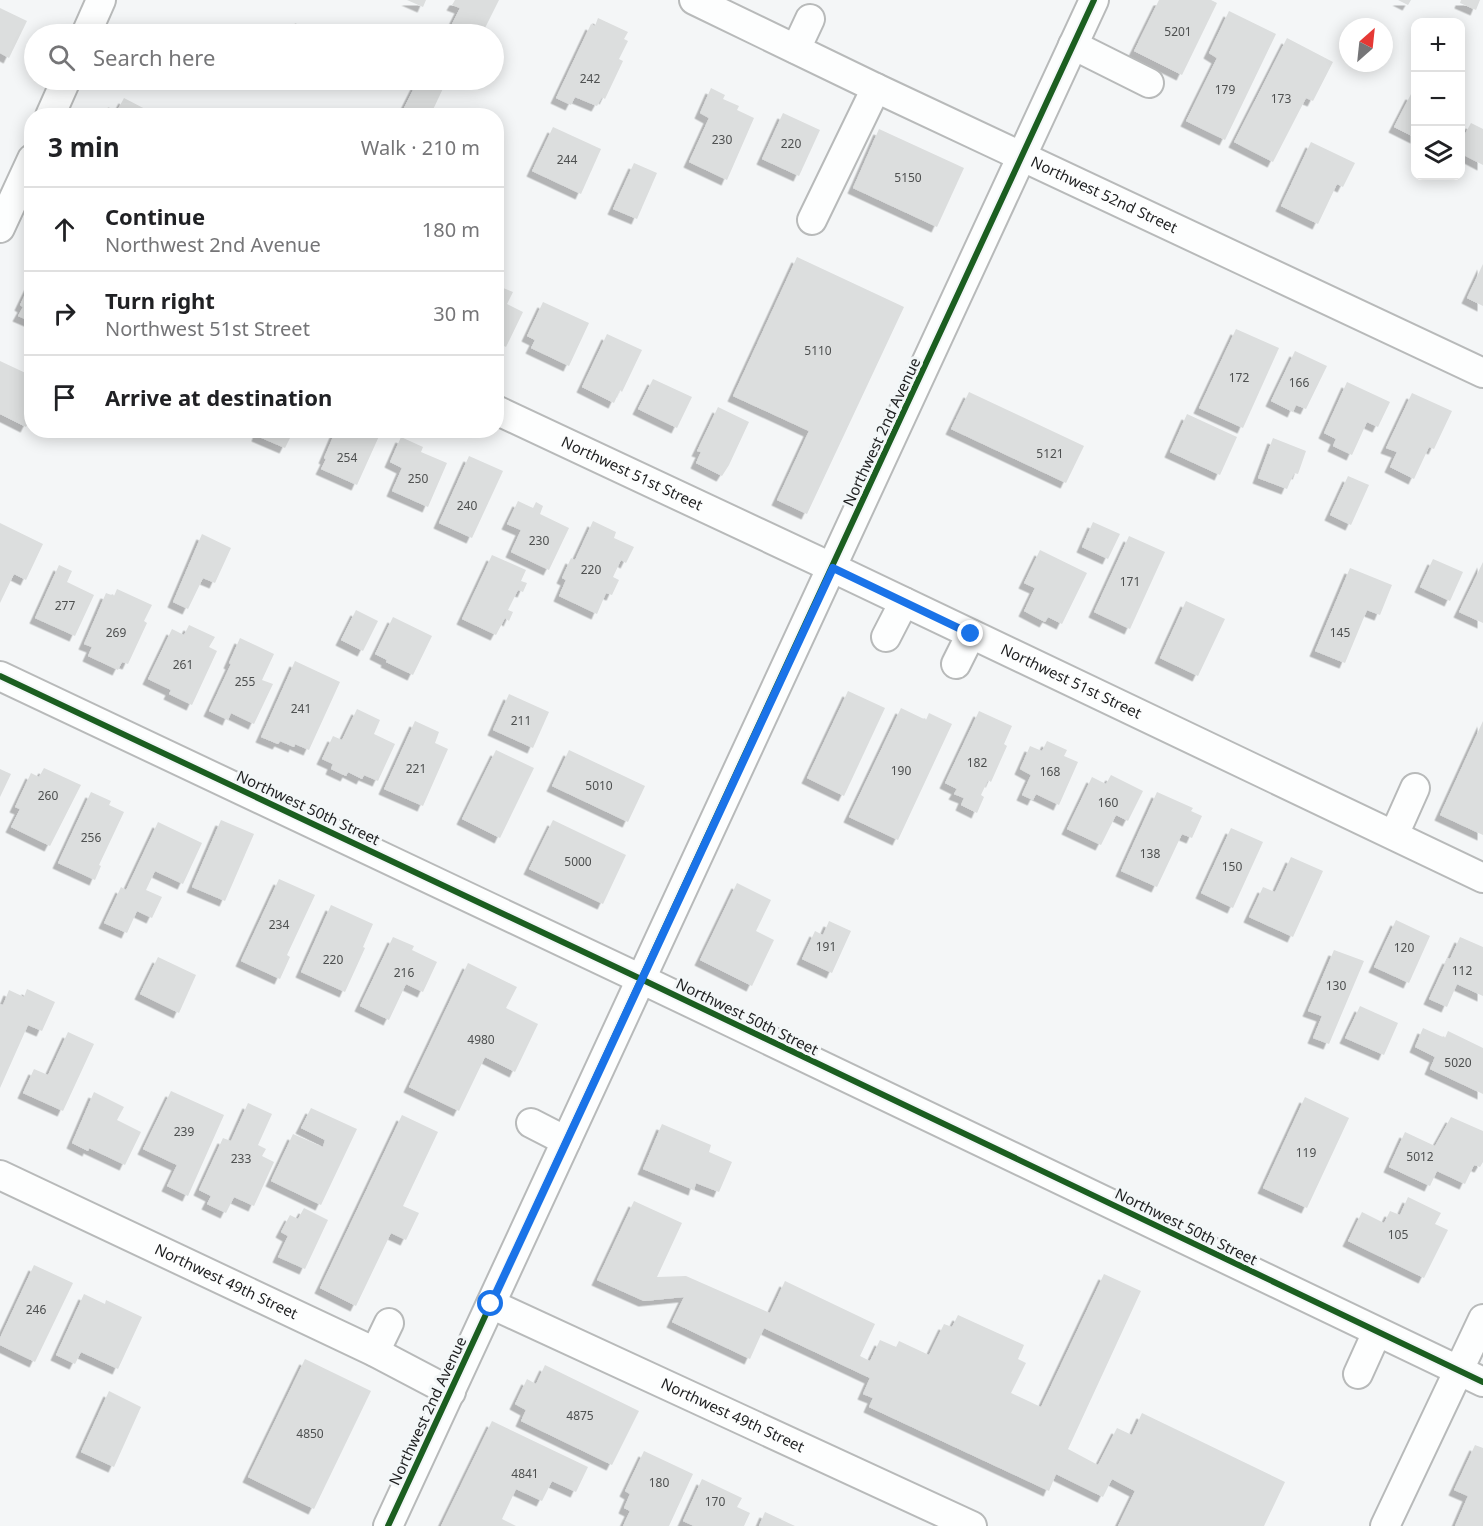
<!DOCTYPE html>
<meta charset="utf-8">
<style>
body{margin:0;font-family:"Noto Sans",sans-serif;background:#f6f6f6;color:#202124}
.controls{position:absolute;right:18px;top:18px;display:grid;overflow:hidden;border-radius:12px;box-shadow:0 3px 15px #0003}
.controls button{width:54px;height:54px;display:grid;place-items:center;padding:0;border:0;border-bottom:2px solid #e0e0e0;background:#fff;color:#202124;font:30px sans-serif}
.compass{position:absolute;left:1339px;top:18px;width:54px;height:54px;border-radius:50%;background:#fff;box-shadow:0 3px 15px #0003;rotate:27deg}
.stop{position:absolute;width:18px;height:18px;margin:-14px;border:4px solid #1a73e8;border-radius:50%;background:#fff}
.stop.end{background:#1a73e8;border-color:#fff;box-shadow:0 2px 6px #0008}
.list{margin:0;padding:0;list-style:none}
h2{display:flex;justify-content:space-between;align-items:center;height:78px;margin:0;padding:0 24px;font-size:26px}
h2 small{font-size:20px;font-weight:400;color:#757577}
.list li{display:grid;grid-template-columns:39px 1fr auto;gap:18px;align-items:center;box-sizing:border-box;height:84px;padding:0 24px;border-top:2px solid #e0e0e0}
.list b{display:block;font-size:22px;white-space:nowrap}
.list p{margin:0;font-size:20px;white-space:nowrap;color:#757577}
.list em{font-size:20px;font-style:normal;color:#757577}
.icon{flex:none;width:33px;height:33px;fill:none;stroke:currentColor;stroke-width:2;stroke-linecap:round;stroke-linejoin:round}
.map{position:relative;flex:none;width:1483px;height:1526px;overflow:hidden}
.search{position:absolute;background:#fff;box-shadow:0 3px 15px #0003;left:24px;top:24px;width:480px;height:66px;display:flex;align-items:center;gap:15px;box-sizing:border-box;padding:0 21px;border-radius:33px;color:#757577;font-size:22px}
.panel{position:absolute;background:#fff;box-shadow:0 3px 15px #0003;left:24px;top:108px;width:480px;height:330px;border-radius:24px}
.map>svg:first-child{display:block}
</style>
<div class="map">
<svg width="1483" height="1526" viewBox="0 0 1483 1526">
<defs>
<filter id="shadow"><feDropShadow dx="-5.5" dy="5.5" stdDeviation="0" flood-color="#0004"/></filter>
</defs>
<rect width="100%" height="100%" fill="#f4f6f7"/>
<!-- building -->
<g fill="#dcdede" filter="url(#shadow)">
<polygon points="407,0 426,0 423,7"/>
<polygon points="455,0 499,0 482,34 447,34 460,8 452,5"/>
<polygon points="1159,0 1211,0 1217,3 1182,75 1134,51"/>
<polygon points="1398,0 1411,0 1408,5"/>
<polygon points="1461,0 1480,0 1476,10 1460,3"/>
<polygon points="0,8 27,21 9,58 0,53"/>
<polygon points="1229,11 1276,34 1225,140 1186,121 1217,58 1209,53"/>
<polygon points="598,18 628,32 624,39 628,41 619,59 623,61 605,99 602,97 597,106 575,97 571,105 556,98 591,24 595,26"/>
<polygon points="295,23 319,34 291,34"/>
<polygon points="1287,38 1333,62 1313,101 1306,98 1273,162 1234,142"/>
<polygon points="418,80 447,80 430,116 410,116 402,112"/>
<polygon points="711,88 725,95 723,99 739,106 737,110 754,118 727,180 689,162 709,118 700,113"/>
<polygon points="1411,94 1416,96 1416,138 1394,127"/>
<polygon points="124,98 149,111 147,116 104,116 108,107 117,111"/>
<polygon points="783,113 820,130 799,176 762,159"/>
<polygon points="1471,123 1483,129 1483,165 1460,153 1460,143"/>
<polygon points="553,127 601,149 581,194 532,171"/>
<polygon points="879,129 964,168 937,227 853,188"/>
<polygon points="1311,142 1355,163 1343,187 1337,184 1318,224 1281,206"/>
<polygon points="634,163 657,173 637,219 613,209"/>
<polygon points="797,257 904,307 807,514 777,500 809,431 733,396"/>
<polygon points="1483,264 1483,306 1467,298"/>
<polygon points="32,280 32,322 18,316 23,307 20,305"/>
<polygon points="496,285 513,292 507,304 523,312 506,347 496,342"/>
<polygon points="543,302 589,323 569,366 531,348 535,340 527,336"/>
<polygon points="1236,329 1279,348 1243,428 1199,408"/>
<polygon points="607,334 642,350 622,392 620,390 614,403 582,387"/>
<polygon points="1295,351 1327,366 1306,409 1296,405 1293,412 1271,401"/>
<polygon points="0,361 32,376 32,389 29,394 32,395 32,415 26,427 0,414"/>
<polygon points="653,379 692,397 677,428 638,409"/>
<polygon points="1347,382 1390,402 1378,427 1367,422 1352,455 1333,446 1336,439 1324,433"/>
<polygon points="969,392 1084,446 1066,483 951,429"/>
<polygon points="1412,393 1452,411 1434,449 1429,447 1414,479 1390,467 1397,452 1386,448"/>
<polygon points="718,407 749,422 729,465 722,476 696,463 701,452 697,451"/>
<polygon points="1187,414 1237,437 1220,475 1170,452"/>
<polygon points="259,430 294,430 285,448 257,436"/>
<polygon points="336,430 379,430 378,433 380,434 357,485 321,469 326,459 324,458"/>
<polygon points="401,437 423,447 421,452 447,463 428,507 392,491 402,468 390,462"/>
<polygon points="1273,438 1306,451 1298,474 1294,473 1287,489 1258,478"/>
<polygon points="469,456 503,471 472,538 439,523"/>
<polygon points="1348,476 1369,485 1351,525 1330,515"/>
<polygon points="518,501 533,508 536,502 543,506 540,514 569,528 549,570 511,552 521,530 507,524"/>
<polygon points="593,521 616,532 614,538 634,547 626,563 621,560 613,577 619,580 612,595 606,593 597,614 559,596 566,580 562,578 571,558 575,560"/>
<polygon points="1093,522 1120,534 1108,559 1082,547"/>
<polygon points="0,523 43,544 26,580 14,574 0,603"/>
<polygon points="202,534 231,548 215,583 203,578 188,609 173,602"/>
<polygon points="1129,536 1165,552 1130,629 1094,612"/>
<polygon points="1040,550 1087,573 1062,624 1048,617 1045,622 1024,611 1035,588 1024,583"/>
<polygon points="492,555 526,570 521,581 527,583 523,592 518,590 508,610 513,612 509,621 505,618 496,635 462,619"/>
<polygon points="1433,559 1463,572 1450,601 1420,587"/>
<polygon points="1483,562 1483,623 1459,612"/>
<polygon points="59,565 72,571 67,582 94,595 75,636 35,618"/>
<polygon points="1350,568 1392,585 1380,615 1367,610 1345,663 1315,651"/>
<polygon points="117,589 152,605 144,621 147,623 128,664 122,662 118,670 88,656 92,647 84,644 106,593 114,596"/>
<polygon points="1186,601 1225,619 1198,676 1160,658"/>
<polygon points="356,610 378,621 363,651 341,640"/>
<polygon points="393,617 432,636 413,675 386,662 387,660 375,654"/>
<polygon points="189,625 215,637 209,647 217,651 192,705 169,694 171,690 148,679 172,629 184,635"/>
<polygon points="240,638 274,654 262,680 273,684 254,724 231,713 228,720 209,711 231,664 229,663"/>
<polygon points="295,661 340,682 309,750 295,744 294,747 280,741 278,744 261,737"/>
<polygon points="848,691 885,708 844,796 807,778"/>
<polygon points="509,694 549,712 533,748 493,730"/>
<polygon points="901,708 926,720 929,713 952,724 898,840 849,817"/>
<polygon points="357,709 380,720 374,734 395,744 378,781 364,775 362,779 348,772 346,776 331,769 333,764 322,759 333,736 342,740"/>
<polygon points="979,711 1012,726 1004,744 1007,746 991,782 988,780 981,795 984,797 977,813 961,805 964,798 954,794 957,789 945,783"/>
<polygon points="415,721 439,732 435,743 448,749 423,806 384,789"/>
<polygon points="1483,721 1483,835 1440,815"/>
<polygon points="1047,741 1067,750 1064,756 1078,762 1059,805 1036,794 1033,800 1022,795 1031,775 1020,769 1030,746 1042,751"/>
<polygon points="496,750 534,768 500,838 462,819"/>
<polygon points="569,750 645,786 628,822 552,786"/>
<polygon points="44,768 81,785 50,846 11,827 20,809 15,807 31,773 39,777"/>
<polygon points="0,769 11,774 0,797"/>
<polygon points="1111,775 1143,791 1128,821 1116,815 1101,845 1067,829 1092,777 1106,784"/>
<polygon points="91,792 111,801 109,805 124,812 99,865 101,866 95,880 58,863"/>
<polygon points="1157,792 1193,808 1191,811 1202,816 1192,838 1182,834 1157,887 1121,871"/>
<polygon points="221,820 254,834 225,901 192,887"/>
<polygon points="553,820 626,855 603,904 529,869"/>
<polygon points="158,822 202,843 183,884 155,871 146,890 162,897 152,918 137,911 127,933 104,923 121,887 126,890"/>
<polygon points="1231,828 1263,842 1233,908 1201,893"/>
<polygon points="1291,857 1323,871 1293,937 1249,917 1263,887 1275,892"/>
<polygon points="279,879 315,895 287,955 290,957 280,979 241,961"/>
<polygon points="737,883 771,900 756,931 774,940 752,986 700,960"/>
<polygon points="331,905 373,924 363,947 365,948 345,992 301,972"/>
<polygon points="1396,920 1430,936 1409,983 1374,967"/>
<polygon points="829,921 851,931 832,973 802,959 815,931 823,935"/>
<polygon points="393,937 414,946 412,950 437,962 423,992 406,984 389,1020 360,1006"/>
<polygon points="1460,937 1483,947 1483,996 1457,984 1447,1007 1429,999 1448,958 1450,959"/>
<polygon points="1334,950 1364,961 1329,1044 1313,1038 1322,1016 1308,1011"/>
<polygon points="158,957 196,975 179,1013 140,994"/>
<polygon points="468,963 517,987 506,1008 538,1024 515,1072 485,1057 459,1111 409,1087"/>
<polygon points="27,989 55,1002 42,1031 28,1025 0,1088 0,1004 3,1005 9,990 24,997"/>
<polygon points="1360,1006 1398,1023 1384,1055 1345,1038"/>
<polygon points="1423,1028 1445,1038 1448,1031 1483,1048 1483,1094 1430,1069 1435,1057 1415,1047"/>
<polygon points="68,1032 94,1044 63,1111 23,1093 34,1069 48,1075"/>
<polygon points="171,1091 224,1115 188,1196 167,1186 177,1165 143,1149"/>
<polygon points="94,1092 124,1107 117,1120 141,1132 125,1165 89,1148 88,1151 72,1143"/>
<polygon points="1305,1097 1349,1118 1307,1208 1263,1188"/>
<polygon points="248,1103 272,1114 258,1145 266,1149 262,1156 274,1162 254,1206 234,1197 226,1213 207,1204 211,1196 199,1190 223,1138 231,1141"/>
<polygon points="311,1108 357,1129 321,1205 271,1181 293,1134 323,1147 325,1140 301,1128"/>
<polygon points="402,1115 438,1132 403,1206 419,1213 406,1240 391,1233 356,1306 320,1288"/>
<polygon points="1451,1117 1483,1131 1483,1162 1480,1167 1474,1165 1465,1184 1437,1171 1430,1186 1389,1167 1405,1132 1435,1146"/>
<polygon points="662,1124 711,1145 709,1152 732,1162 719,1192 696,1183 694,1190 643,1169"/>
<polygon points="1408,1197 1441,1213 1435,1224 1448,1230 1424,1278 1348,1241 1362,1212 1384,1223 1390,1211 1400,1215"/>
<polygon points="634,1201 682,1223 657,1277 686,1276 770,1313 785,1281 875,1324 860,1356 870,1361 880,1340 896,1347 899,1341 929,1355 944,1324 952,1327 958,1315 1024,1345 1018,1359 1026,1363 1011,1393 1041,1407 1104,1274 1141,1291 1068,1449 1098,1465 1117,1428 1132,1435 1142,1413 1285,1482 1264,1526 1118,1526 1135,1491 1112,1479 1103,1497 1056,1474 1049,1491 869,1407 873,1398 863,1394 870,1378 764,1328 750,1359 672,1322 684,1297 644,1301 597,1280"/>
<polygon points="304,1208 328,1220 305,1269 278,1257 288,1236 281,1232 290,1215 298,1219"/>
<polygon points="34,1265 73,1283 35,1362 0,1345 0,1338"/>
<polygon points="84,1294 105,1304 106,1300 142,1317 118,1369 81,1352 75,1364 56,1355"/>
<polygon points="305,1359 371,1391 314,1509 248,1477"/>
<polygon points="545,1365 639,1411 612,1465 521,1421 526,1410 515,1404 527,1379 536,1384"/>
<polygon points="109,1391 141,1407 114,1467 81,1452"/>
<polygon points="492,1421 588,1467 576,1492 552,1481 542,1501 516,1489 502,1519 516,1526 441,1526"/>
<polygon points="1475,1445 1483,1448 1483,1526 1455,1526 1468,1496 1454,1490"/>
<polygon points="644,1451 693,1474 669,1526 623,1526 630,1511 624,1508 630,1494 625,1491"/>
<polygon points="702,1479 742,1498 737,1507 750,1513 744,1526 694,1526 683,1521"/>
<polygon points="765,1512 795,1526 759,1526"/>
</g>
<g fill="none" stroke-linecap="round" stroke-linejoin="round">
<!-- minor casing -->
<g stroke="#b8baba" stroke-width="32">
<g id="minor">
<path id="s1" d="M 694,0 L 876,88 L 1483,373"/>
<polyline points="86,34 101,0"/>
<polyline points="1073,45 1149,83"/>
<polyline points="796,49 810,19"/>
<polyline points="50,116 66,80"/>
<polyline points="812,220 876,88"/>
<polyline points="0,228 32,159"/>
<path id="s2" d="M 496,410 L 833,568 L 1483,878"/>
<polyline points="886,637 904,602"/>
<polyline points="956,664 971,634"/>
<polyline points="0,676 641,979 1483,1382"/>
<polyline points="1394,835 1415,788"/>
<polyline points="531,1123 566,1141"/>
<path id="s3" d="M 0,1175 L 375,1352 L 451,1392"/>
<path id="s4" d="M 491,1304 L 972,1526"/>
<polyline points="375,1352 389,1323"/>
<polyline points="1358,1374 1377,1332"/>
<polyline points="388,1526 1094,0"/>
<polyline points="1385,1526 1483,1319"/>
</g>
</g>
<!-- minor -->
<use href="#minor" stroke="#fdfefe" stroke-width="28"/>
<!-- cycleway casing -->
<g stroke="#f3f7f8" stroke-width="10">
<g id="cycleway">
<polyline points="0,676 641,979 1483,1382"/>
<polyline points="388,1526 1094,0"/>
</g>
</g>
<!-- cycleway -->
<use href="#cycleway" stroke="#1b5e20" stroke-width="6"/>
</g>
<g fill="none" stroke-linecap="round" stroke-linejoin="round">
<!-- route -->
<polyline stroke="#1a73e8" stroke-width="8" points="491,1304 833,568 971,634"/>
</g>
<g text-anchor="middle" stroke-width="6" stroke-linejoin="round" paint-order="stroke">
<!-- number labels -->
<g font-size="12" fill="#4e5050">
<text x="1178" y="36">5201</text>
<text x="590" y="83">242</text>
<text x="1225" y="94">179</text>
<text x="1281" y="103">173</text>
<text x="722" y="144">230</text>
<text x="791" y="148">220</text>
<text x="567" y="164">244</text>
<text x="908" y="182">5150</text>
<text x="818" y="355">5110</text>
<text x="1239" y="382">172</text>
<text x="1299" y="387">166</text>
<text x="1050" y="458">5121</text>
<text x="347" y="462">254</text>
<text x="418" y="483">250</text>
<text x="467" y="510">240</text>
<text x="539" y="545">230</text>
<text x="591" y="574">220</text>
<text x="1130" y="586">171</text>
<text x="65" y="610">277</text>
<text x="116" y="637">269</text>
<text x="1340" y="637">145</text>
<text x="183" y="669">261</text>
<text x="245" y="686">255</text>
<text x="301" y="713">241</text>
<text x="521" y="725">211</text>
<text x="977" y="767">182</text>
<text x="416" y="773">221</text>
<text x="901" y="775">190</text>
<text x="1050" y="776">168</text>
<text x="599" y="790">5010</text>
<text x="48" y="800">260</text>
<text x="1108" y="807">160</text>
<text x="91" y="842">256</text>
<text x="1150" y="858">138</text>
<text x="578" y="866">5000</text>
<text x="1232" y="871">150</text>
<text x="279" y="929">234</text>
<text x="826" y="951">191</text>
<text x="1404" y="952">120</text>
<text x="333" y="964">220</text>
<text x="1462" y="975">112</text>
<text x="404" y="977">216</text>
<text x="1336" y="990">130</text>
<text x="481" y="1044">4980</text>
<text x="1458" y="1067">5020</text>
<text x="184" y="1136">239</text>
<text x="1306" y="1157">119</text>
<text x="1420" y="1161">5012</text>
<text x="241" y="1163">233</text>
<text x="1398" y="1239">105</text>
<text x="36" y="1314">246</text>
<text x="580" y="1420">4875</text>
<text x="310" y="1438">4850</text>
<text x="525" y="1478">4841</text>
<text x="659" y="1487">180</text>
<text x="715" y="1506">170</text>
</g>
<!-- street labels -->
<g font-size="15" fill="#1e1f20" stroke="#f3f7f8">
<text dy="5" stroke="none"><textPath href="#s1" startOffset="454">Northwest 52nd Street</textPath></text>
<text transform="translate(882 432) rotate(-65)" y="5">Northwest 2nd Avenue</text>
<text dy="5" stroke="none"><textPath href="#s2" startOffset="150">Northwest 51st Street</textPath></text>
<text dy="5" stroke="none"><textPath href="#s2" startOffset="636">Northwest 51st Street</textPath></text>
<text transform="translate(308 808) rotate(25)" y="5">Northwest 50th Street</text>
<text transform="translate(747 1017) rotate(26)" y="5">Northwest 50th Street</text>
<text transform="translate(1186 1227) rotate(26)" y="5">Northwest 50th Street</text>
<text dy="5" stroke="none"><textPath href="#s3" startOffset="250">Northwest 49th Street</textPath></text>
<text transform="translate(428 1411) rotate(-65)" y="5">Northwest 2nd Avenue</text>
<text dy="5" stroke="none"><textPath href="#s4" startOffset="266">Northwest 49th Street</textPath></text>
</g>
</g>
</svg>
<div class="controls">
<button>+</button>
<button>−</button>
<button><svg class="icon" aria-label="layers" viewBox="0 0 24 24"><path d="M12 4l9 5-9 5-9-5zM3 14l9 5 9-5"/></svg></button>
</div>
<svg class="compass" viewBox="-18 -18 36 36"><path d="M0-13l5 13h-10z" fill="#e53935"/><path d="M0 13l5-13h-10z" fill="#757577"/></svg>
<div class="stop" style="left:491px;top:1304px"></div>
<div class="stop end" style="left:971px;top:634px"></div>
<div class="search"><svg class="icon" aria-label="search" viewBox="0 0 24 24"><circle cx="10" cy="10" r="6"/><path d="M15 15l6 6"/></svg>Search here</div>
<section class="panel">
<h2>3 min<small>Walk · 210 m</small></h2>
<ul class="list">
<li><svg class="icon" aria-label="ahead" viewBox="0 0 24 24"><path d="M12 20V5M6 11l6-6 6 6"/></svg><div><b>Continue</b><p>Northwest 2nd Avenue</p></div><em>180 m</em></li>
<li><svg class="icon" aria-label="right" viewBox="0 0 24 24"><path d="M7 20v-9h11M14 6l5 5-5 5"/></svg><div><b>Turn right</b><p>Northwest 51st Street</p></div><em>30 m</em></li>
<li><svg class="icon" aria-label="arrive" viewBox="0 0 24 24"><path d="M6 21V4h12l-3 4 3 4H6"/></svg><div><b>Arrive at destination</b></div></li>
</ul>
</section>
</div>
